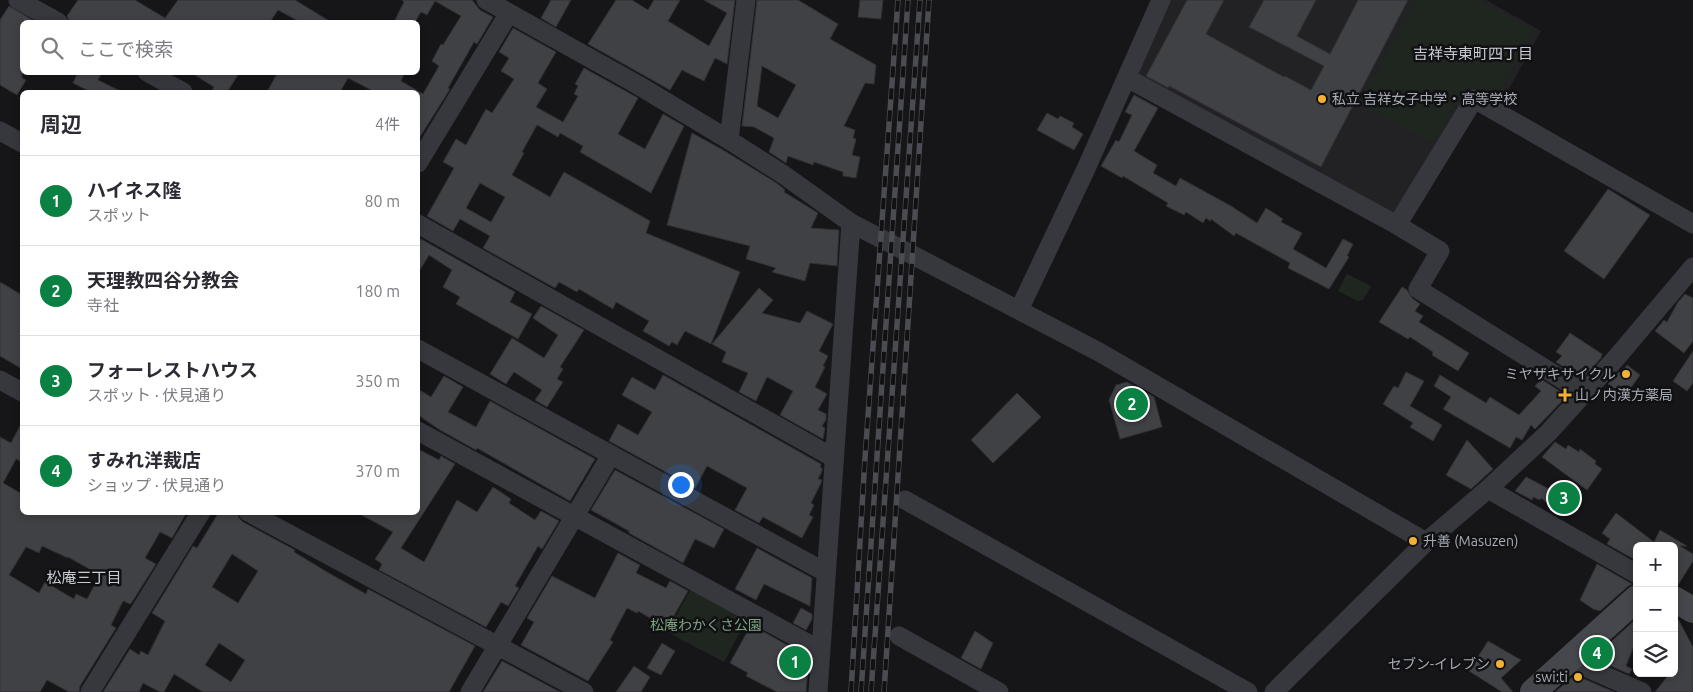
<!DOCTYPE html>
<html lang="ja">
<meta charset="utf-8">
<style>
body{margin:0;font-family:Ubuntu,"Noto Sans JP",sans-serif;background:#f7f7f7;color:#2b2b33}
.controls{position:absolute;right:15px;bottom:15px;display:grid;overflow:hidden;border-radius:8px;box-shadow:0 2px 8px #0003}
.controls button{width:45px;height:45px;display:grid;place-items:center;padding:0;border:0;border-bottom:1px solid #e1e1e2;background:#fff;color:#2b2b33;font:25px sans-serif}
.you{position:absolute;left:680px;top:484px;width:18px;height:18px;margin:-12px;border:4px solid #fff;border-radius:50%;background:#1a73e8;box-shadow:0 0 0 8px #1a73e833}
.badge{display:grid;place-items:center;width:32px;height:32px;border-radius:50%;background:#0b8043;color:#fff;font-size:16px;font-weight:700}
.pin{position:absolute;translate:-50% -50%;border:2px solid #fff;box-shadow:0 1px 5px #0006}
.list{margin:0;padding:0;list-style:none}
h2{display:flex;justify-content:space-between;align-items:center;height:65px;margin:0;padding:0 20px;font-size:21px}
h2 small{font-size:16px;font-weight:400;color:#7c7c81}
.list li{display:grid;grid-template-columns:32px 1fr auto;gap:15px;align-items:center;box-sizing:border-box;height:90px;padding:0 20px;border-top:1px solid #e1e1e2}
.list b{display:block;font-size:19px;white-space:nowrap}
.list p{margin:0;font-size:16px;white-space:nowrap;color:#7c7c81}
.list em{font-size:16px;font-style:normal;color:#7c7c81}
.icon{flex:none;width:28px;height:28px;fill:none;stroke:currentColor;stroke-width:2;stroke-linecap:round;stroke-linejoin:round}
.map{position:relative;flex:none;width:1693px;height:692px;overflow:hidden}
.search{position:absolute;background:#fff;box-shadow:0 2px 8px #0003;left:20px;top:20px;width:400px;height:55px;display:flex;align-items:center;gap:12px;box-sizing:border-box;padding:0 18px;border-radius:8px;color:#7c7c81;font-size:19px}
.panel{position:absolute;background:#fff;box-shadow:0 2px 8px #0003;left:20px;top:90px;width:400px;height:425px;border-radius:8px}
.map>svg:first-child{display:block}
</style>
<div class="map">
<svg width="1693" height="692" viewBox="0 0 1693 692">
<rect width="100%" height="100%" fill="#161618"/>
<!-- built -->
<polygon fill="#222225" points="1168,0 1486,0 1541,31 1499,107 1471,91 1398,211 1390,214 1139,78 1137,71"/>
<!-- green -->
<g fill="#1e261f">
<polygon points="1417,0 1479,0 1533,30 1495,99 1473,87 1468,87 1433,143 1359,103"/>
<polygon points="1347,274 1371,286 1363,300 1358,301 1338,291"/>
<polygon points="691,589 747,619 724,662 667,632"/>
</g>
<!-- building -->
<g fill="#404145" stroke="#303034" fill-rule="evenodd">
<polygon points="78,0 135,0 165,18 178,0 295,0 331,22 300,22 278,10 270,22 69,22 67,16"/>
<polygon points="402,0 472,0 480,10 493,17 477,44 474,42 448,88 450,89 418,140 418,92 375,92 348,78 340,92 267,92 278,72 405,72 401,81 423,94 439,66 432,61 441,44 443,45 461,16 435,1 427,15 421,12 415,22 394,22 404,2"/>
<polygon points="551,0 571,0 556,27 541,18"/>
<polygon points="616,0 632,0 648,10 654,0 680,0 668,21 709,46 727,13 704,0 735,0 727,64 715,58 704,81 682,70 670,90 588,44"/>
<path d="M 757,0 L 798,0 L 838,24 L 830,39 L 876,65 L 874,84 L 865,83 L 844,126 L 855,130 L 853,138 L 856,139 L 852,155 L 860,157 L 856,178 L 843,176 L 843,172 L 814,162 L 813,165 L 788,156 L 786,163 L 769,152 L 774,138 L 754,127 L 742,126 ZM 762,66 L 796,85 L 778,118 L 757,106 Z"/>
<polygon points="860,0 883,0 881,19 858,17"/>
<polygon points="1187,0 1224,0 1206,34 1284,77 1285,76 1311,90 1324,66 1249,27 1264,0 1316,0 1297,36 1330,54 1358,0 1408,0 1321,167 1169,86 1168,88 1146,76"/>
<polygon points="9,6 36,22 22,22 22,78 26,80 17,95 0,85 0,20"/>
<path d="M 513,28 L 556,52 L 538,83 L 547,89 L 536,107 L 563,122 L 578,96 L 574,94 L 578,86 L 575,84 L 584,68 L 638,98 L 618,134 L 645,149 L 663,114 L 684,126 L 651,193 L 580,152 L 583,146 L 560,133 L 558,137 L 537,125 L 522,152 L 524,153 L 512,175 L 550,197 L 564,172 L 650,221 L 646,233 L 740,272 L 711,344 L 685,331 L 677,345 L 672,342 L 669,346 L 643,331 L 649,321 L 616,302 L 613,309 L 579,289 L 577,292 L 559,282 L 555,288 L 483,248 L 490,236 L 460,219 L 453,231 L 427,216 L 454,168 L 443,162 L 456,139 L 466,145 L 486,109 L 492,113 L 514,79 L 501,71 L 509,58 L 499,52 ZM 480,183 L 505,197 L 491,222 L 466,208 Z"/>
<polygon points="78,72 102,72 98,80 122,92 91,92 73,83"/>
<polygon points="190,72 240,72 227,92 211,92 214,87"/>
<polygon points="1134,95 1158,108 1134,151 1157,165 1153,173 1176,186 1180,178 1231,206 1257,223 1266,208 1283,219 1281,222 1302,233 1293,249 1326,268 1343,239 1353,244 1347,256 1349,257 1329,289 1288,268 1290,263 1236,233 1234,236 1211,219 1210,221 1206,218 1203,223 1186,212 1184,215 1166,206 1168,203 1123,176 1122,178 1101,166 1116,140 1119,142 1132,115 1125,112"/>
<polygon points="1047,113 1058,119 1060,116 1074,123 1072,127 1083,134 1074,150 1037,130"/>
<polygon points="692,133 723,150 778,184 785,190 784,192 818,213 811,228 839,230 837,266 810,263 805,281 772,272 776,268 746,259 750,246 667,225"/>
<polygon points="1608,189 1650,215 1604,279 1564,251"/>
<polygon points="421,239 515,292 510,302 532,314 518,339 456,304 460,297 443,287 452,270 429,255 418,273 418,244"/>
<polygon points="0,282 22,295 22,369 0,356"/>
<polygon points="1402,287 1407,290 1412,298 1420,304 1415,311 1423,316 1419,322 1469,353 1458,371 1432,355 1433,352 1410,337 1408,339 1379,322"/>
<polygon points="759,288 773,300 762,313 800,323 807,311 833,324 819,351 828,356 823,366 825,367 815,387 827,394 818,410 826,414 826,420 822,426 825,428 823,439 780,415 793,391 767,377 756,401 739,392 748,373 722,362 726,352 712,344"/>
<polygon points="1685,294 1693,298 1693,341 1684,353 1655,331 1664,320 1667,322 1678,302"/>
<polygon points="541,306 584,330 560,367 563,369 557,379 563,382 547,407 535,400 542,390 514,372 506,384 490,374 512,338 544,358 558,335 533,318"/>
<polygon points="1570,333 1602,354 1601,358 1582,379 1556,362 1562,356 1556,352"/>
<polygon points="1693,351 1693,383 1687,391 1673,381"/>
<polygon points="1627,365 1640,375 1625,396 1608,384 1619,372 1622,374"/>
<polygon points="1406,372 1424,381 1410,406 1442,425 1433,441 1410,427 1413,423 1383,404 1394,386 1398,388"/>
<polygon points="663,375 821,464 820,467 822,468 822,471 818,479 822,480 821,483 811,503 814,505 809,515 813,517 802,538 763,517 759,523 735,510 747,488 707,466 695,488 609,441 618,424 638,435 652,412 622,395 632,377 655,390"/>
<polygon points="1440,375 1486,403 1490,397 1519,415 1541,391 1535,386 1541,379 1567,396 1535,429 1531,425 1522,440 1516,437 1510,448 1443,409 1451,397 1434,386"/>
<polygon points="444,376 463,387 448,412 476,427 490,401 595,459 570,501 477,448 476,450 440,430 418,415 418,389 431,397"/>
<polygon points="1127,382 1154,397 1162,427 1120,439 1109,400 1116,385"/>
<polygon points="1017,393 1041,417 993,463 971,440"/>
<path d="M 22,422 L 22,462 L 16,459 L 3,483 L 22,494 L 22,512 L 187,512 L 172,538 L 160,532 L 145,558 L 156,564 L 132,602 L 130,604 L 123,601 L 111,625 L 116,628 L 80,686 L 79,692 L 69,692 L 47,680 L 40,692 L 0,692 L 0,437 L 11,443 ZM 42,546 L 68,558 L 68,557 L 100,575 L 87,599 L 76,594 L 74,599 L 45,582 L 39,593 L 9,575 L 26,547 L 39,553 Z"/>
<polygon points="1467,440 1493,469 1471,489 1446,475"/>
<polygon points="1555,442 1566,449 1568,445 1579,452 1580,449 1596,461 1595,464 1602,469 1587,490 1542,457"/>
<polygon points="418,449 439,460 441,456 455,464 401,548 424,562 457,500 477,512 493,487 511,499 509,503 535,520 541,511 559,521 542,549 538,546 515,586 519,588 508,606 501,602 486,627 379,570 382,564 375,559 393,532 356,512 418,512"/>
<polygon points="615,470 724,529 714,548 695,539 683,563 629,533 629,531 591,510"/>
<polygon points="1526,477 1534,481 1575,503 1565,516 1541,498 1540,500 1533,497 1532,500 1515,491"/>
<path d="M 219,512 L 237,512 L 239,518 L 243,522 L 295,550 L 294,552 L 327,572 L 366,594 L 368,589 L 475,646 L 449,692 L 203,692 L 174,674 L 164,692 L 160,692 L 143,683 L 139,692 L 103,692 L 130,649 L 139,655 L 141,651 L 148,655 L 165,621 L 152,613 L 193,546 L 197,548 ZM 232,554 L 258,571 L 238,603 L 212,587 ZM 219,643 L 245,660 L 231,682 L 205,665 Z"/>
<polygon points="1616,513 1654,542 1660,530 1687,546 1680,546 1693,554 1693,561 1678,585 1674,584 1674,546 1637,546 1637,561 1607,544 1610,539 1602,533"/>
<polygon points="757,548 812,578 810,606 764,584 756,600 735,589"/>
<polygon points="618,553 640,565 636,573 666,588 670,581 688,591 667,628 638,611 637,613 627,608 610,640 613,642 588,681 521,645 534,622 527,618 552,576 595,598"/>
<polygon points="1597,564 1632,584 1627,587 1600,611 1593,609 1580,600"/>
<polygon points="801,608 812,614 812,619 806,630 793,623"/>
<polygon points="1674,616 1678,619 1693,647 1693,692 1655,692 1670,673 1674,673"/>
<polygon points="1637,618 1637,638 1626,666 1632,669 1629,674 1593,658"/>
<polygon points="751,625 809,657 806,692 777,692 746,676 748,673 730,663"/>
<polygon points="975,631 993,643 981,669 961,658"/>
<polygon points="1488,641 1521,660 1501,678 1513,692 1502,692 1469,671"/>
<polygon points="662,643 675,651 661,675 647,668"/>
<polygon points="502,661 560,692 483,692"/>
<polygon points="634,666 650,677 641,692 616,692"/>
<polygon points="1575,675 1614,692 1555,692"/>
</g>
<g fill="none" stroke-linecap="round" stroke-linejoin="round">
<!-- street -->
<g stroke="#37383d" stroke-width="19">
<polyline points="18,0 58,22"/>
<polyline points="486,0 638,85 729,140 784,175 851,223 1099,352 1426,542"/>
<polyline points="147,72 183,92"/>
<polyline points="1127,78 1397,225 1440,251 1418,289 1584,393"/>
<polyline points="0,131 22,143"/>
<polyline points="729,140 746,0"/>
<polyline points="418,163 509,13"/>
<polyline points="418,224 834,458"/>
<polyline points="1397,225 1474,99 1693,224"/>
<polyline points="1019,310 1085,171 1161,0"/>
<polyline points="418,349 825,572"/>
<polyline points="0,380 22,392"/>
<polyline points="418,431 820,650"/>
<polyline points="1488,489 1637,574"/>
<polyline points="905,500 1248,692"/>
<polyline points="248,512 584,692"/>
<polyline points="899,636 999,692"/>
<polyline points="1569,660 1642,692"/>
<polyline points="90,692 201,512"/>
<polyline points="470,692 611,455"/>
<polyline points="818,692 851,223"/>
<polyline points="1274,692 1426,542 1488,489 1548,433 1617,357 1693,267"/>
</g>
<!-- secondary -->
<g stroke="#45474d" stroke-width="26">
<polyline points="1674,599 1693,610"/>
<polyline points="1533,692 1637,598"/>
</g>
<!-- rail casing -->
<g stroke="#4a4c52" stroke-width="5.5">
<g id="rail">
<polyline points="851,692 865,458 898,0"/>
<polyline points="861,692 908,0"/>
<polyline points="871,692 920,0"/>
<polyline points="884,692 929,0"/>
</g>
</g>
<!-- rail -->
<use href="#rail" stroke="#111113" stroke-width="4" stroke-dasharray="11" stroke-linecap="butt"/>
</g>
<!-- markers -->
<g fill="#f2b134" stroke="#111113" stroke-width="2">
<circle cx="1322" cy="99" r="5"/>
<circle cx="1626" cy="374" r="5"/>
<path d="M1562.5 387.5h5v5h5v5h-5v5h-5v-5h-5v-5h5z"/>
<circle cx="1413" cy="541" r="5"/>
<circle cx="1500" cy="664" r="5"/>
<circle cx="1578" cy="677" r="5"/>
</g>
<g text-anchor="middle" stroke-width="5" stroke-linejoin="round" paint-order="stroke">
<!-- poi labels -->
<g font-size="14" fill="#a8adb8" stroke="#111113" text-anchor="start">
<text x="1332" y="104">私立 吉祥女子中学・高等学校</text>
<text x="1616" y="379" text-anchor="end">ミヤザキサイクル</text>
<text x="1575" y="400">山ノ内漢方薬局</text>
<text x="1423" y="546">升善 (Masuzen)</text>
<text x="1490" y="669" text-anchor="end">セブン-イレブン</text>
<text x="1568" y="682" text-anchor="end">swi:ti</text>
</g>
<!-- park labels -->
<g font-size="14" fill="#7fa381" stroke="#111113">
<text x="706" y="630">松庵わかくさ公園</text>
</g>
<!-- neighbourhood labels -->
<g font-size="15" fill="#c9ccd4" stroke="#111113">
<text x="1473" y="59">吉祥寺東町四丁目</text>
<text x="84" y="583">松庵三丁目</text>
</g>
</g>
</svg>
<div class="controls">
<button>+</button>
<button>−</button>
<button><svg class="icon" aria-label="layers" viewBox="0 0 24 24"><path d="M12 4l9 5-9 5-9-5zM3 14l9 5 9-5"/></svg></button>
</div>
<div class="you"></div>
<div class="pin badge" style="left:795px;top:662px">1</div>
<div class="pin badge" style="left:1132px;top:404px">2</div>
<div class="pin badge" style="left:1564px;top:498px">3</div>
<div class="pin badge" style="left:1597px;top:653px">4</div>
<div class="search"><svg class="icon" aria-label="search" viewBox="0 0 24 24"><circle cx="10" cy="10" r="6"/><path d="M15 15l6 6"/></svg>ここで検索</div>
<section class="panel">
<h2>周辺<small>4件</small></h2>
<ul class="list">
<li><span class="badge">1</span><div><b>ハイネス隆</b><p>スポット</p></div><em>80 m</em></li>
<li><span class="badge">2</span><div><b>天理教四谷分教会</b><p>寺社</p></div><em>180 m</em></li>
<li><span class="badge">3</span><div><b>フォーレストハウス</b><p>スポット · 伏見通り</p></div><em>350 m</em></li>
<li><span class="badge">4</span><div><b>すみれ洋裁店</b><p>ショップ · 伏見通り</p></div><em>370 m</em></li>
</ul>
</section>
</div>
